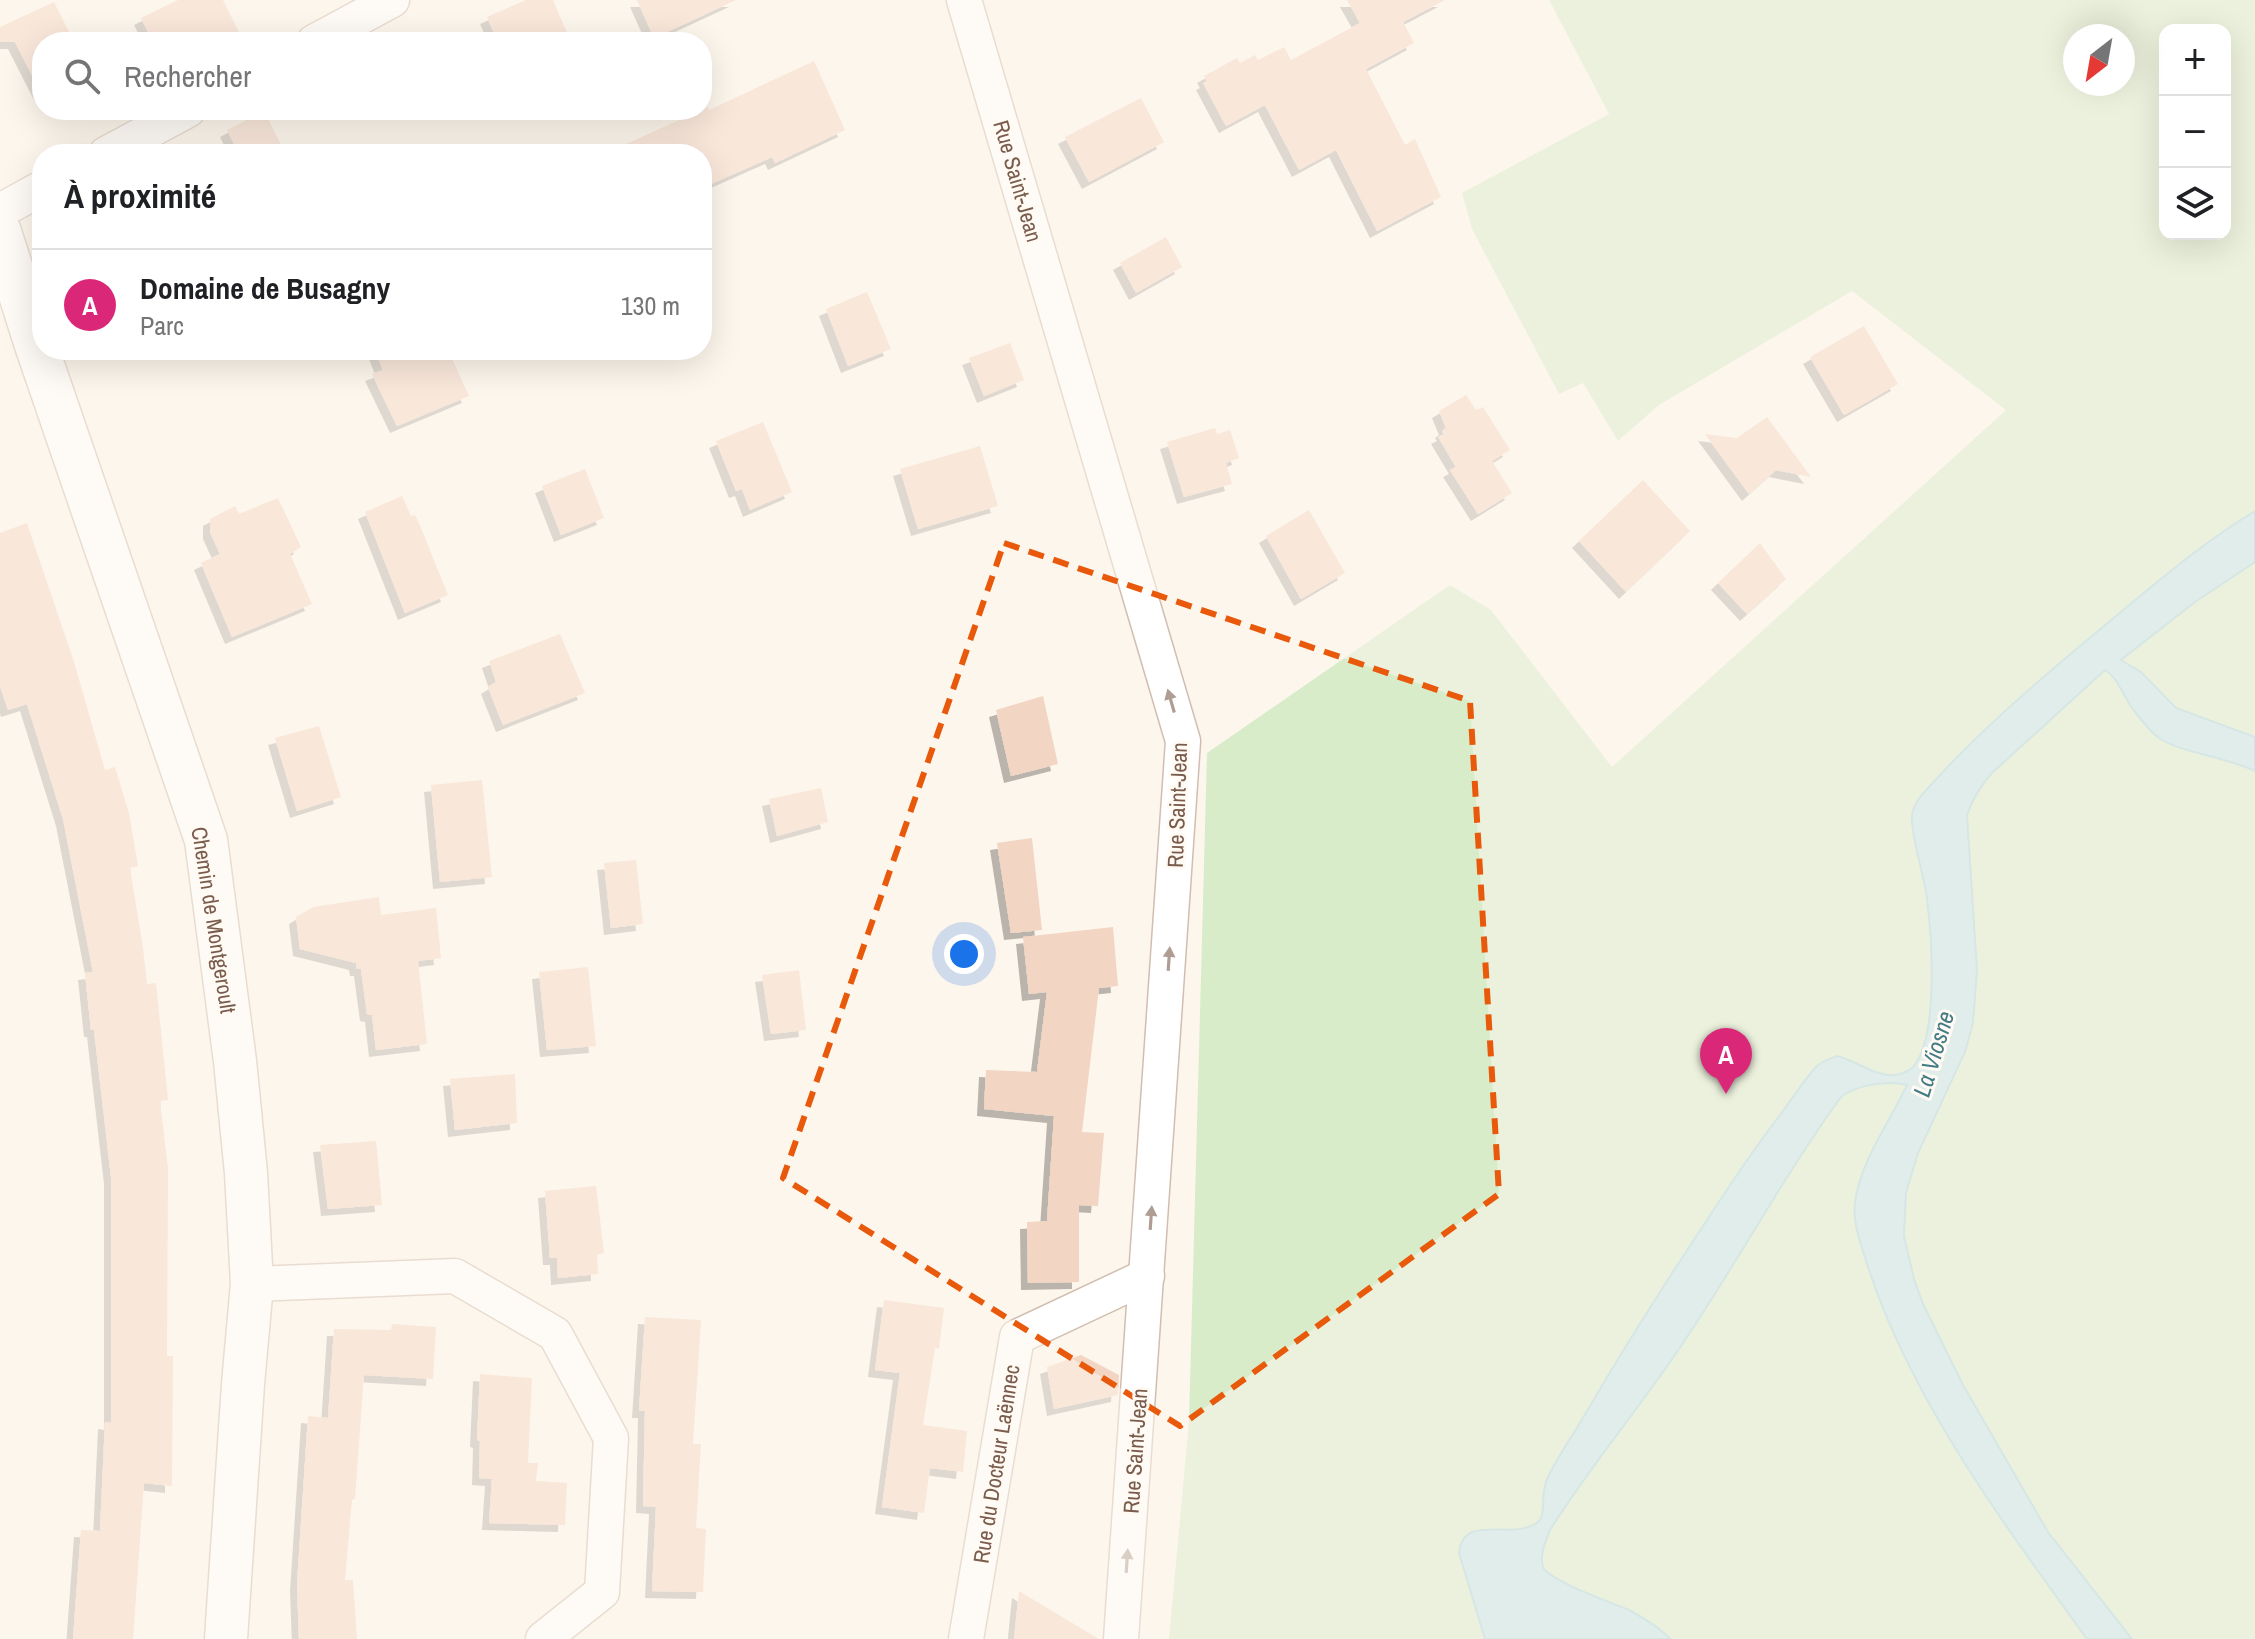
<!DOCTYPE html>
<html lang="fr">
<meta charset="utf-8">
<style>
body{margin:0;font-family:"Archivo Narrow",sans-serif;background:#f6f6f6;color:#202124}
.controls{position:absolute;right:24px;top:24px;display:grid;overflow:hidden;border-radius:16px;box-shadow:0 8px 32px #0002}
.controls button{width:72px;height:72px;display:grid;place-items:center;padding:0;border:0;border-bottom:2px solid #e0e0e0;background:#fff;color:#202124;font:40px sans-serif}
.compass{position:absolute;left:2063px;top:24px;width:72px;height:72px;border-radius:50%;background:#fff;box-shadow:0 8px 32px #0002;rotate:211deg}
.you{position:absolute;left:964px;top:954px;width:28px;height:28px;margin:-20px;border:6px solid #fff;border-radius:50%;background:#1a73e8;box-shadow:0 0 0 12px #1a73e833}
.badge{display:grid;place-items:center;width:52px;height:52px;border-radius:50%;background:#db2777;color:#fff;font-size:26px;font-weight:700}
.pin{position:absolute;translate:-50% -66px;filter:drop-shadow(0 2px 4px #0008)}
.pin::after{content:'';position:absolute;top:42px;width:28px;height:24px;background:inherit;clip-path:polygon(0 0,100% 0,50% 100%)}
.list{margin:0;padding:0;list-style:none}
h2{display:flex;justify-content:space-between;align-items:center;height:104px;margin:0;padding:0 32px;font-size:34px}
h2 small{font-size:26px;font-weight:400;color:#757577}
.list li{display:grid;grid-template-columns:52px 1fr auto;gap:24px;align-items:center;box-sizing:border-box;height:112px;padding:0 32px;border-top:2px solid #e0e0e0}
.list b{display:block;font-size:30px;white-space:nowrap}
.list p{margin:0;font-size:26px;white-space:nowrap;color:#757577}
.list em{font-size:26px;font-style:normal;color:#757577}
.icon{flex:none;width:44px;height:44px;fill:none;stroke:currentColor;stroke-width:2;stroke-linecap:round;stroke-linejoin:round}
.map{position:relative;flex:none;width:2255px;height:1639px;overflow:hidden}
.search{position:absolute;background:#fff;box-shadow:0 8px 32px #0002;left:32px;top:32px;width:680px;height:88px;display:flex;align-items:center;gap:20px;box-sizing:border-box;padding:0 28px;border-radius:32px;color:#757577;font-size:30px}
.panel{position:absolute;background:#fff;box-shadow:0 8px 32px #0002;left:32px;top:144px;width:680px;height:216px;border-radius:32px}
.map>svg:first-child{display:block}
</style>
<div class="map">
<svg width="2255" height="1639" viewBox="0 0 2255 1639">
<defs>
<filter id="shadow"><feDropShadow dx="-7" dy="7" stdDeviation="0" flood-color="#0004"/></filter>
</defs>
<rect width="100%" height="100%" fill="#fdf6ec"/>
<!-- green -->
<path fill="#d8ecc9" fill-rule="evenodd" d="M 1549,0 L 2255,0 L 2255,1639 L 1169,1639 L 1189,1421 L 1207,753 L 1450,585 L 1491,610 L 1612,767 L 2006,410 L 1852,291 L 1659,405 L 1618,441 L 1583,383 L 1559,394 L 1472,229 L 1462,193 L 1609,114 ZM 2165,30 L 2225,30 L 2225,234 L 2165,234 ZM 2075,36 L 2123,36 L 2123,84 L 2075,84 Z"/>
<!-- water -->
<path fill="#bfe3e8" stroke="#a5d3da" stroke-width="2" d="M 2255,511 L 2255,562 L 2195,602 L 2121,660 L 2141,672 L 2176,708 L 2255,737 L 2255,771 C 2227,757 2181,753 2159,738 C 2148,730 2138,716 2130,705 C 2122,693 2117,677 2105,670 L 1992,773 C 1980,786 1973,798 1967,815 L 1977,970 L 1973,1023 L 1965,1052 L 1918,1153 L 1906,1193 L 1904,1236 L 1914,1279 L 1923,1304 L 1963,1385 L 2048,1532 L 2132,1639 L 2087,1639 C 2004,1524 1912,1402 1868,1267 C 1862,1247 1852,1223 1855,1202 C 1861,1160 1889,1123 1907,1085 C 1889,1080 1856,1085 1841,1097 C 1785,1174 1740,1258 1687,1337 C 1644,1403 1592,1463 1550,1530 C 1546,1540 1539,1556 1543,1567 C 1549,1581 1613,1603 1629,1610 C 1644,1618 1658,1627 1671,1639 L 1485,1639 L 1459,1553 C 1463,1513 1509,1540 1535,1524 C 1539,1521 1541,1520 1542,1515 C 1544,1503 1542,1491 1547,1479 C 1557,1457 1575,1432 1587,1411 C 1625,1346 1665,1283 1707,1220 C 1731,1183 1756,1146 1783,1111 C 1794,1096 1804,1080 1816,1067 C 1822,1061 1829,1059 1837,1056 C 1855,1060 1876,1077 1895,1075 C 1903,1074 1912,1070 1916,1063 C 1938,1030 1932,938 1927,899 C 1924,874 1913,845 1912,820 C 1911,812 1915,805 1920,797 C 1975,734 2039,680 2104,626 C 2153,586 2200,544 2255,511 Z"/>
<!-- building -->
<g fill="#f3d5c3" filter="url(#shadow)">
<polygon points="178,0 223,0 244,42 153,42 141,18"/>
<polygon points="526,0 553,0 571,42 498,42 487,17"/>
<polygon points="637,0 736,0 654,38"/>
<polygon points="1347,0 1445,0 1403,22 1414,43 1366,69 1405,145 1415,139 1441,197 1377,231 1336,150 1299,170 1265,105 1226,126 1203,83 1207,81 1204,76 1237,58 1240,63 1255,55 1258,60 1284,47 1291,60 1360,23"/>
<polygon points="54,2 74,42 42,42 42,95 15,42 0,42 0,27"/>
<polygon points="814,61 845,130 775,163 772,157 702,188 702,154 604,154 708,107 709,110"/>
<polygon points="1141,98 1164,142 1089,182 1065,137"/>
<polygon points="264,111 286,154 239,154 227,130"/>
<polygon points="1166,237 1182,267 1136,293 1120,263"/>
<polygon points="867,292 891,349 848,366 826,309"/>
<polygon points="1864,326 1898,384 1844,415 1810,357"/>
<polygon points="1010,343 1024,380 984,396 969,358"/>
<polygon points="375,350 448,350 469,396 397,426 372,374 383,370"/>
<polygon points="1466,395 1476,410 1483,407 1510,450 1492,461 1512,493 1478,514 1450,470 1456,467 1438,437 1444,434 1442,431 1446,428 1439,411"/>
<polygon points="1767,417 1811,477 1776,470 1749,494 1705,434 1737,438"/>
<polygon points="763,422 792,492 750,510 742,489 736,491 716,441"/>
<polygon points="1215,428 1217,434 1230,430 1239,458 1226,463 1232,484 1184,497 1167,442"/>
<polygon points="980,446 998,506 918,529 900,469"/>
<polygon points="585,469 604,518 561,535 542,486"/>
<polygon points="1643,480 1690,531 1626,592 1579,541"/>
<polygon points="402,496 411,516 415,515 421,528 448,595 405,613 365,512"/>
<polygon points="278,498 301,547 290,554 312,604 232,637 201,563 220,554 210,532 210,519 235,506 239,514"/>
<polygon points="1309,510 1345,573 1301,599 1266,536"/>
<polygon points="27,523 74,662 105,770 115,767 129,813 138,866 130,868 143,948 147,984 156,983 168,1100 160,1101 168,1169 167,1356 173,1356 172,1486 144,1483 133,1639 73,1639 81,1530 100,1531 105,1422 111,1423 111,1177 94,1030 91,1030 85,973 93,972 63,819 27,704 8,710 0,686 0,533"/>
<polygon points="1760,543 1786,579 1747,614 1718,583"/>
<polygon points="560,634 585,693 503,725 488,687 496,682 489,661"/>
<polygon points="1043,696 1058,764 1011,776 996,710"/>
<polygon points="319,726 341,797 297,811 275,738"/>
<polygon points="482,780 492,877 440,882 431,785"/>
<polygon points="821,788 828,822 777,836 769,799"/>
<polygon points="1032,838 1042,930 1011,933 997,843"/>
<polygon points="636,860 643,924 611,928 604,863"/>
<polygon points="379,897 381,915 436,908 441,958 418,961 427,1044 376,1050 372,1015 367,1014 361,969 357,969 356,963 300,949 296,917 313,907"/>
<polygon points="1113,927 1118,986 1099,988 1082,1132 1104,1133 1098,1206 1079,1205 1079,1282 1028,1283 1027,1222 1047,1221 1054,1116 984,1109 986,1070 1037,1072 1047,992 1029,994 1023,937"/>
<polygon points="588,967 596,1046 547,1050 539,972"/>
<polygon points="799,970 806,1030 771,1034 762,975"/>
<polygon points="515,1074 517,1123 455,1130 450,1079"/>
<polygon points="376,1141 382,1205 328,1209 320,1145"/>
<polygon points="596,1186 604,1253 597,1255 598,1274 558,1278 557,1258 550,1258 545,1191"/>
<polygon points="884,1300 944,1308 939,1349 935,1348 923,1425 967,1431 963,1472 930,1468 924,1513 882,1507 900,1373 875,1370"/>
<polygon points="645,1317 701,1320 693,1444 701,1444 696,1528 706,1529 703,1592 652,1591 656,1507 643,1506 645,1411 639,1411"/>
<polygon points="392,1324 436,1327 433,1379 364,1375 355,1499 352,1500 345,1580 353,1580 357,1639 299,1639 297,1584 308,1416 328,1418 334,1329 391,1330"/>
<polygon points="1081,1355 1119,1375 1118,1395 1054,1409 1047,1367"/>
<polygon points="480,1374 532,1378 528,1463 538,1463 536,1481 567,1483 565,1525 489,1523 492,1479 479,1478 480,1441 477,1440"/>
<polygon points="1019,1591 1099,1639 1014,1639"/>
</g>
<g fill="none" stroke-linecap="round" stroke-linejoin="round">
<!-- minor casing -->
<g stroke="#d1beb0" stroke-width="37">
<g id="minor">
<polyline points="964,0 1183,741 1121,1639"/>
<polyline points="314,42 392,0"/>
<polyline points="106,154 188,110"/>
<polyline points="0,211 42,188"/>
<polyline points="252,1284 455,1276 555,1334 611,1438 602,1592 543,1639"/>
<polyline points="966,1639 1017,1337 1147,1276"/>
</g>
</g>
<!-- tertiary casing -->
<g stroke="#d1beb0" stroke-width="45">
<polyline id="tertiary" points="0,232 36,345 206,840 235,1061 246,1173 252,1284 243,1384 226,1639"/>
</g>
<!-- minor -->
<use href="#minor" stroke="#fff" stroke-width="34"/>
<!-- tertiary -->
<use href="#tertiary" stroke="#fff" stroke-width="42"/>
</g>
<!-- one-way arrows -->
<defs><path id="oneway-solid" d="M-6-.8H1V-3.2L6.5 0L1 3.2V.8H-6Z" transform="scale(2)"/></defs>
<g fill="#af9d94">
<use href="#oneway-solid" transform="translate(1171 701) rotate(-106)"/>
<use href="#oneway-solid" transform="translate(1169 959) rotate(-86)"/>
<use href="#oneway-solid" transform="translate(1151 1218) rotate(-86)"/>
<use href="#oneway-solid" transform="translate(1127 1561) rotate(-86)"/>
</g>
<!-- marked area -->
<path d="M0 0H2255V1639H0ZM 1004,543 L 1470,701 L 1499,1194 L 1180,1426 L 783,1178 Z" fill="#fdf6ec" fill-opacity=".55" fill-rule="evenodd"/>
<path fill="none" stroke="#e8590c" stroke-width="6" stroke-dasharray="16 10" stroke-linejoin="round" d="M 1004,543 L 1470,701 L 1499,1194 L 1180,1426 L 783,1178 Z"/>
<g text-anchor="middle" stroke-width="6" stroke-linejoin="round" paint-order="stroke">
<!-- street labels -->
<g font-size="22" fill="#7a5c4d" stroke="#fffaf3">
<text transform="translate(1018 181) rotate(74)" y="8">Rue Saint-Jean</text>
<text transform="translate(1177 805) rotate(-88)" y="8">Rue Saint-Jean</text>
<text transform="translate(214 920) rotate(81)" y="8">Chemin de Montgeroult</text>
<text transform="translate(1135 1451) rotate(-86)" y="8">Rue Saint-Jean</text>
<text transform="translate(996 1464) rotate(-81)" y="8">Rue du Docteur Laënnec</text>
</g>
<!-- water labels -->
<g font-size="24" font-style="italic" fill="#437c86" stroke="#fffaf3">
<text transform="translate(1934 1054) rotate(-73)" y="8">La Viosne</text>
</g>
</g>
</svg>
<div class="controls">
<button>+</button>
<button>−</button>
<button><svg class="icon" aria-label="layers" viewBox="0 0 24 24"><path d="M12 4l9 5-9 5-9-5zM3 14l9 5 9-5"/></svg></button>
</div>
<svg class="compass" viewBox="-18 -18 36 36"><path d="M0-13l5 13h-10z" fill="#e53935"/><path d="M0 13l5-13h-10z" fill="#757577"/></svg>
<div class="you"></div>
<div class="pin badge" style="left:1726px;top:1094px">A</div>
<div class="search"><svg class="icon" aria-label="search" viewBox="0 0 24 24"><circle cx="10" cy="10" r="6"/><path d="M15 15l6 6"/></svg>Rechercher</div>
<section class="panel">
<h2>À proximité<small></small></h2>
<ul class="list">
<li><span class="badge">A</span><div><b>Domaine de Busagny</b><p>Parc</p></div><em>130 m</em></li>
</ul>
</section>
</div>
